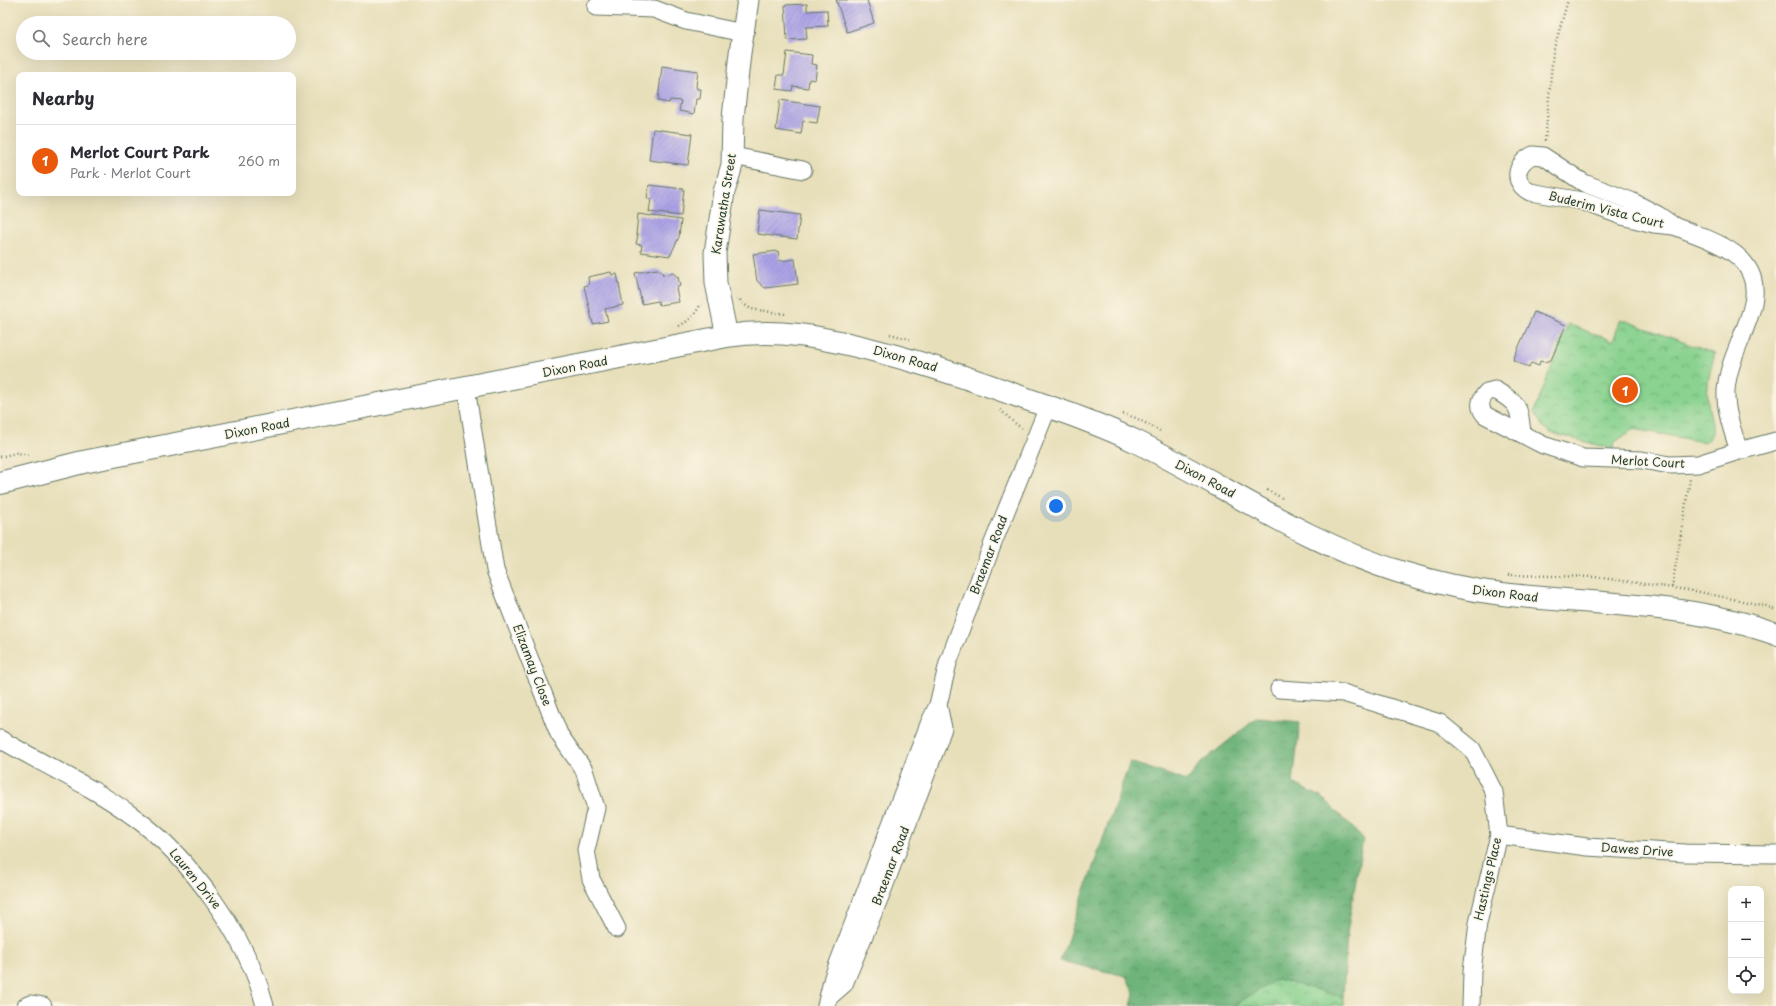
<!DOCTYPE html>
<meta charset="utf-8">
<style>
body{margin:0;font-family:"Playpen Sans",sans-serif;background:#f2f2f3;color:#2b2b33}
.controls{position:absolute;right:12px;bottom:12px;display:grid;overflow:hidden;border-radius:8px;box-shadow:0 4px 16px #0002}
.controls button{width:36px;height:36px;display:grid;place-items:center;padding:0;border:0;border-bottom:1px solid #e1e1e2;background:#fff;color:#2b2b33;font:20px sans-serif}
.you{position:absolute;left:1056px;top:506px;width:14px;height:14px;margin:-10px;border:3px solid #fff;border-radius:50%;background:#1a73e8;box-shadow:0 0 0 6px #1a73e833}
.badge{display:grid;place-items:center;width:26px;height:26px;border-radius:50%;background:#ea580c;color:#fff;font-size:13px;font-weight:700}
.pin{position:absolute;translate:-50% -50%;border:2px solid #fff;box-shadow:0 1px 4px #0006}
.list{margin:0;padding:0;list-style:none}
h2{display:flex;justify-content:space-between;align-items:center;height:52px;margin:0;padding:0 16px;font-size:17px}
h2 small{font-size:13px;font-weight:400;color:#7c7c81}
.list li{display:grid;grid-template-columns:26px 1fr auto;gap:12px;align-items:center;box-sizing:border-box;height:72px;padding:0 16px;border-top:1px solid #e1e1e2}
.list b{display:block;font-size:15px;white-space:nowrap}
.list p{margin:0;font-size:13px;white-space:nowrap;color:#7c7c81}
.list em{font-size:13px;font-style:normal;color:#7c7c81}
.icon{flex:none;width:22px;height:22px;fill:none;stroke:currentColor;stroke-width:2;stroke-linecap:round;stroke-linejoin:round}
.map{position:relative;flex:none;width:1776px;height:1006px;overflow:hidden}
.search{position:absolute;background:#fff;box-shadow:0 4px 16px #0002;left:16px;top:16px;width:280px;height:44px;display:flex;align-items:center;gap:10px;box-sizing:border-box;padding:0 14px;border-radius:22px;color:#7c7c81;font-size:15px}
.panel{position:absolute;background:#fff;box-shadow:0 4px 16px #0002;left:16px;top:72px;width:280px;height:124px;border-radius:8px}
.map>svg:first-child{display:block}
</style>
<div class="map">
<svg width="1776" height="1006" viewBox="0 0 1776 1006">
<defs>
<pattern id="forest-crowns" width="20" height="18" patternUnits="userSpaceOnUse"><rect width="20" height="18" fill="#6eb47a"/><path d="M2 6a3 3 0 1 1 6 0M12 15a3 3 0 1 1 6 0" fill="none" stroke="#5a9465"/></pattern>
<pattern id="park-crowns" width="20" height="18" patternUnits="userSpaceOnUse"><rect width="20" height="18" fill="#89d28f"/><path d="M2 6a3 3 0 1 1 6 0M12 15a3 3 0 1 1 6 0" fill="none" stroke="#6fac76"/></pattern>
<pattern id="building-hatch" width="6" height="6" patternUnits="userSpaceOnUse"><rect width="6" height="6" fill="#aca3e7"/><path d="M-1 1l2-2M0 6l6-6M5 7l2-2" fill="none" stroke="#8b86bc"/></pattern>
</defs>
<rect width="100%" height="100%" fill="#fcf5e5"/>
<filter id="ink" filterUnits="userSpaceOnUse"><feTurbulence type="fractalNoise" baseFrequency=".025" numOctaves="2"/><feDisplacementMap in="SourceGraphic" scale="8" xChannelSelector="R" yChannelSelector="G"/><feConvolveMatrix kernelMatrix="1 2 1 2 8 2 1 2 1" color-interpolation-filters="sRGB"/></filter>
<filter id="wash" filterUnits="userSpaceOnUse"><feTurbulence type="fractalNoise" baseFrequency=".012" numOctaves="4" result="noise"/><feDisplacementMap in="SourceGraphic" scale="16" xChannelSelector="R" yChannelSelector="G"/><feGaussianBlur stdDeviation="0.9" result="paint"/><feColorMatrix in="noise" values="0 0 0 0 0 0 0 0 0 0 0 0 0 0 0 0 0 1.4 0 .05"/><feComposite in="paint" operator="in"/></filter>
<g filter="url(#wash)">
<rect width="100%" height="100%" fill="#e7dfba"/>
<!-- forest -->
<polygon fill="url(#forest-crowns)" stroke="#467857" points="1257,718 1300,722 1293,783 1323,798 1363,838 1347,933 1343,997 1277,979 1233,1006 1131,1006 1134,993 1126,976 1060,961 1130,762 1187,781 1202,762"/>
<!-- park -->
<g fill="url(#park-crowns)" stroke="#548862">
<path d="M 1621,319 L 1715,354 C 1710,369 1706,387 1708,403 C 1709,412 1713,422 1712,431 C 1712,437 1708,440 1703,442 L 1634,429 L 1615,442 L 1613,449 L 1551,433 L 1543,427 L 1534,412 L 1568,324 L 1613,341 Z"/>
<polygon points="1277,979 1343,997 1343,1006 1233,1006"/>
</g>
<g id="blocks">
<!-- building -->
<g fill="url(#building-hatch)">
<polygon points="836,0 867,0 874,23 847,32"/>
<polygon points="807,4 807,11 827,10 828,26 806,27 807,39 787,40 785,5"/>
<polygon points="787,52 812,55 811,64 817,65 815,80 809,79 808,88 793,86 792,91 776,89 778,75 784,75"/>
<polygon points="662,66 698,71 696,86 697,89 701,89 700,99 696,99 694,114 679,111 681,101 670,100 669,103 658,101"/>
<polygon points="780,100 820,106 817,123 803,121 801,134 776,130"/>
<polygon points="653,129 692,134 688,165 649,160"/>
<polygon points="649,185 684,189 681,216 649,212 651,199 647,199"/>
<polygon points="760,210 800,215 797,239 757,234"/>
<polygon points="638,214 681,220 679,237 670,256 641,252 642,245 636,244 638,235 636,235"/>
<polygon points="778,251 780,261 795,259 798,284 765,288 757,281 753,254"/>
<polygon points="657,269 662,272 663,275 673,273 678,277 680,286 676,288 679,302 659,305 658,301 642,304 635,273"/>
<polygon points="611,272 612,275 617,274 623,305 605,309 608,321 593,324 584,286 589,285 588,277"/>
<polygon points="1534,312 1566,325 1551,360 1544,362 1540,361 1539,366 1531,363 1529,368 1513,360"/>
</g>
</g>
</g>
<g filter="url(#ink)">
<use href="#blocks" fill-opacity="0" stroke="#657663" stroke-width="1"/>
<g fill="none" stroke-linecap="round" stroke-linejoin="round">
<!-- minor casing -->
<g stroke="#657663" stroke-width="19">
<g id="minor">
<polyline points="596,7 654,9 686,21 743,33"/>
<path d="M 1533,155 L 1543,156 L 1584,183 L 1631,201 L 1658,215 L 1674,226 L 1654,224 L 1622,216 L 1582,201 L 1530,192 C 1511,182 1516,163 1533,155 Z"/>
<polyline points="733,156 803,170"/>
<path d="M 1674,226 C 1706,239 1758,251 1754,296 C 1753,311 1746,325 1741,339 C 1734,356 1727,373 1726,391 C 1725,411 1733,432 1739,451"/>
<polyline points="466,388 495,570 559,734 584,770 596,808 586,850 591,879 617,929"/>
<path d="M 1522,433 C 1519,406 1519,404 1495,390 L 1487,392 C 1480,399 1478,407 1485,415 L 1543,445 L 1583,458 L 1642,460 L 1670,465 L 1698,464 L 1739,451 L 1776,441"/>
<polyline points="1279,689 1343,693 1440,723 1472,749 1494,792 1499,835 1478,923 1472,971 1471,1006"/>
<path d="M 0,739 C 44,765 92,786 134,817 C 189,856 249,940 265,1006"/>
<polyline points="1499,835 1587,847 1685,853 1776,854"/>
<polyline points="829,997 844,984 884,887 936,748 943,728 938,705"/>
<polyline points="26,1006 30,1004 43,1006"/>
<polyline points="826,1006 833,977 929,724 938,705 948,663 993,543 1048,407"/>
</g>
</g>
<!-- tertiary casing -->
<g stroke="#657663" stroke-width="23">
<polyline id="tertiary" points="727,336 716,283 715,253 724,192 732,165 733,118 740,53 748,0"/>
</g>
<!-- secondary casing -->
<g stroke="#657663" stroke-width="24">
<path id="secondary" d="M 0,483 L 83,462 L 727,336 C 778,328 820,337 869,349 C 920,362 969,378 1018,396 C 1058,410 1098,423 1137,442 C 1224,485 1306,543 1400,572 C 1433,582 1467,590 1502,594 C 1594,605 1688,602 1776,634"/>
</g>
<!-- path -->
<g stroke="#657663" stroke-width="2.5" stroke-dasharray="1 3" stroke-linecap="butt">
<polyline points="1545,141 1553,52 1568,0"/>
<polyline points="737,298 739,298 742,303 751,309 785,314"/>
<path d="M 679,326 C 689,321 695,315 700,305 L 702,305"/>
<polyline points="890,334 910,339"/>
<path d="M 1000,410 C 1008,416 1013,423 1022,428"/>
<polyline points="1123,414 1136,418 1160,431"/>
<polyline points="0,457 16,453 31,455"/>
<polyline points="1267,490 1284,499"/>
<polyline points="1508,575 1595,577 1695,591 1766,606 1776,610"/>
<polyline points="1672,587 1690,479"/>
</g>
<!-- minor -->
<use href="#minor" stroke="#fff" stroke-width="17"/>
<!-- tertiary -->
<use href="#tertiary" stroke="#fff" stroke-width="21"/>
<!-- secondary -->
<use href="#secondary" stroke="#fff" stroke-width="22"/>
</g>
</g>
<g text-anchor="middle" stroke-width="3" stroke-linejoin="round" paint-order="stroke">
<!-- street labels -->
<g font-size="12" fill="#1f3d34" stroke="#fcf5e5">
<text transform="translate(724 204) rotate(-81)" y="4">Karawatha Street</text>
<text transform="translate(1606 210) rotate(14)" y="4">Buderim Vista Court</text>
<text transform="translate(905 359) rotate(16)" y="4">Dixon Road</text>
<text transform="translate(575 367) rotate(-11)" y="4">Dixon Road</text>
<text transform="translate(257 429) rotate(-11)" y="4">Dixon Road</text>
<text transform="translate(1648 462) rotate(3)" y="4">Merlot Court</text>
<text transform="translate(1205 479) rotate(28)" y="4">Dixon Road</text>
<text transform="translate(989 555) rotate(-69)" y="4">Braemar Road</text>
<text transform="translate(1505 594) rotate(7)" y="4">Dixon Road</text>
<text transform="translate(532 665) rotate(69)" y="4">Elizamay Close</text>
<text transform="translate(1637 850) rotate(4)" y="4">Dawes Drive</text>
<text transform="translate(891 866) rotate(-69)" y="4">Braemar Road</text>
<text transform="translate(195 879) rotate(51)" y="4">Lauren Drive</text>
<text transform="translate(1488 879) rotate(-77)" y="4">Hastings Place</text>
</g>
</g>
</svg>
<div class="controls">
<button>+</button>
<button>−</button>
<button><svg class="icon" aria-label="locate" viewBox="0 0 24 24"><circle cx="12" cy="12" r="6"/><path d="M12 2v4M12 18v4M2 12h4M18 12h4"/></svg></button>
</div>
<div class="you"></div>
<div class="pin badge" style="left:1625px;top:390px">1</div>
<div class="search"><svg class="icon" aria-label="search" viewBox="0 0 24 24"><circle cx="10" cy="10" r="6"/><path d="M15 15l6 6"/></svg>Search here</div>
<section class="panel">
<h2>Nearby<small></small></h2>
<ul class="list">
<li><span class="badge">1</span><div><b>Merlot Court Park</b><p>Park · Merlot Court</p></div><em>260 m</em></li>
</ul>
</section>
</div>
